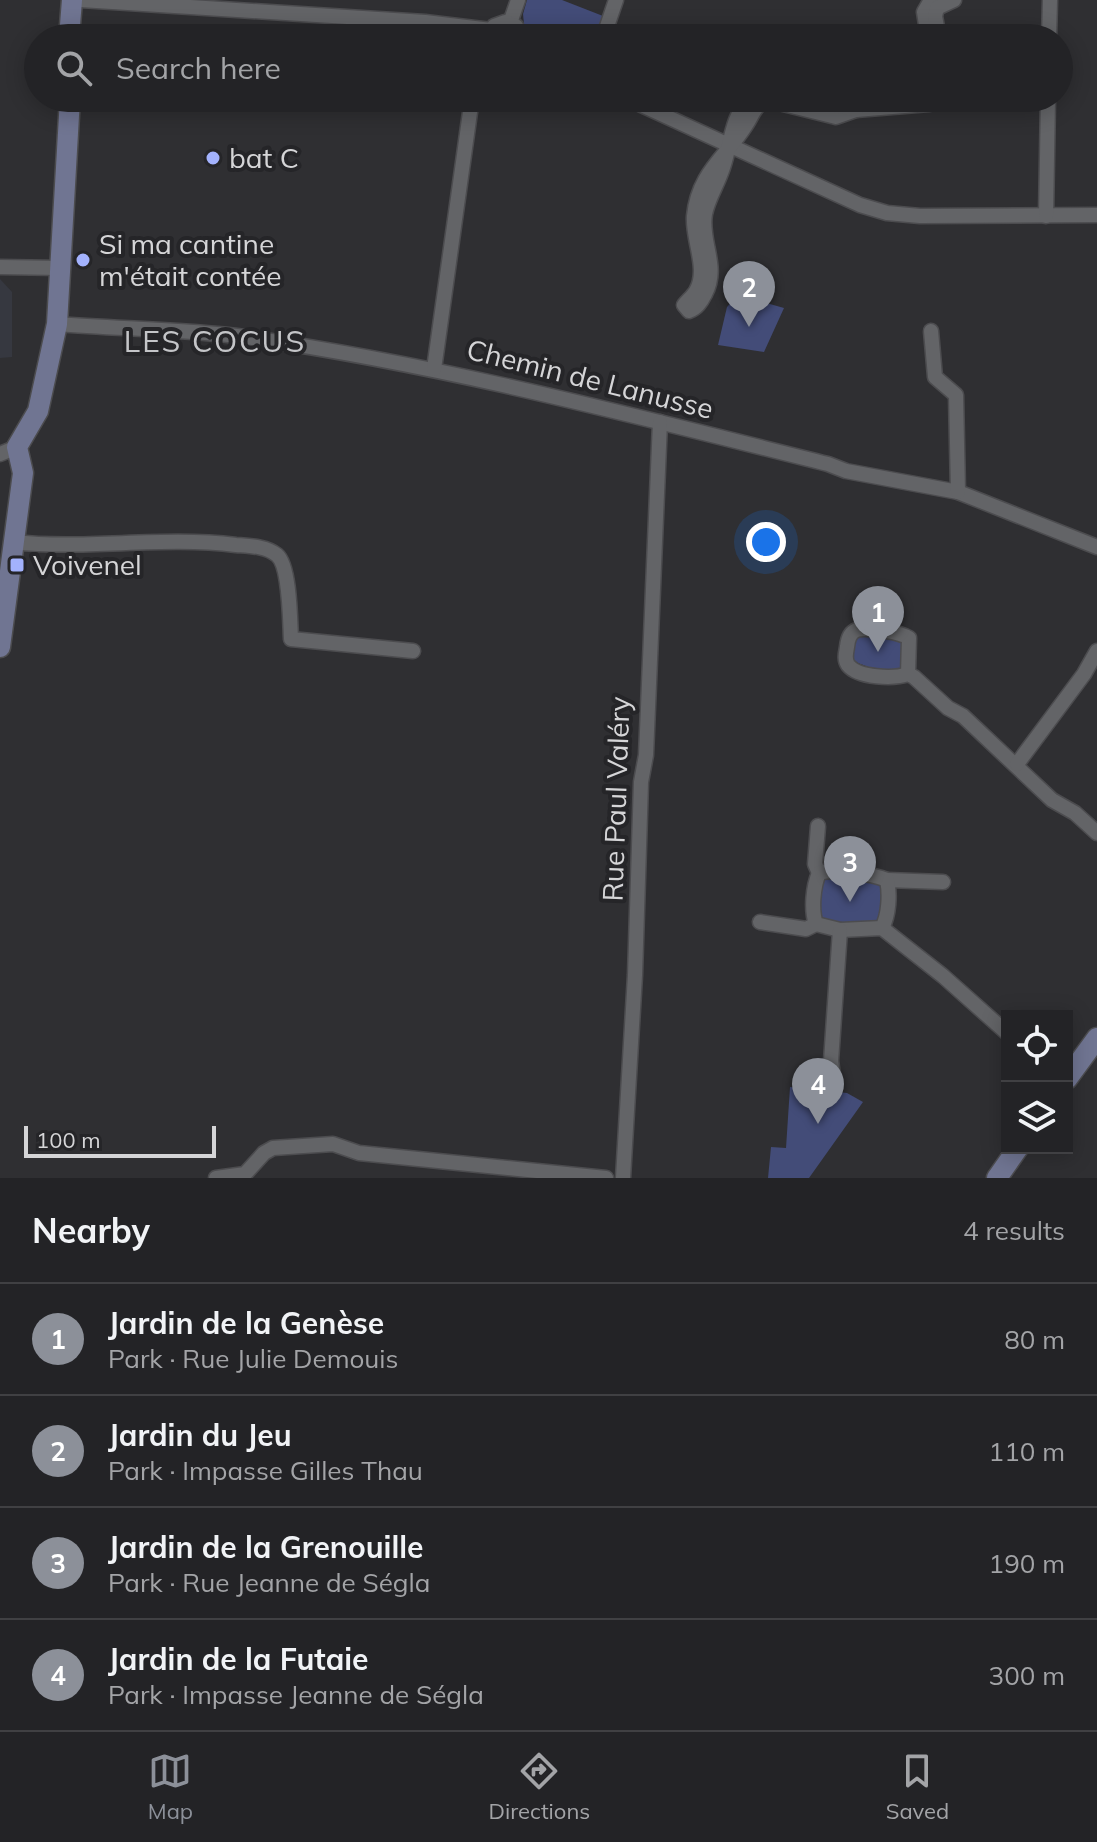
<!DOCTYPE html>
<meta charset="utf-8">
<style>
body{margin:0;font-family:Mulish,sans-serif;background:#2f2f32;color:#f1f3f6}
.controls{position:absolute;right:24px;bottom:24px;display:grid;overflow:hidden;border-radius:0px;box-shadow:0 4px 20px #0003}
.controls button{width:72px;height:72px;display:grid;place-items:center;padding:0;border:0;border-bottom:2px solid #404043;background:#232326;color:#f1f3f6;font:40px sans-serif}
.scale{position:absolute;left:24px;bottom:20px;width:192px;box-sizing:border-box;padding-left:8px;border:4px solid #d5d5d7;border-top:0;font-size:22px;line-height:28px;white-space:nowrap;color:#d5d5d7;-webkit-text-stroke:6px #252528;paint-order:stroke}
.you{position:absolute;left:766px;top:542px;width:28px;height:28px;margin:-20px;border:6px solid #fff;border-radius:50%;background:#1a73e8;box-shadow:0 0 0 12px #1a73e833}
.badge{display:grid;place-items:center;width:52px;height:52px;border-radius:50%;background:#8c9099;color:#fff;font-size:26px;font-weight:700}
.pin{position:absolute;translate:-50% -66px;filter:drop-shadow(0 2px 4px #0008)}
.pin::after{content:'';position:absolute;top:42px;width:28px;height:24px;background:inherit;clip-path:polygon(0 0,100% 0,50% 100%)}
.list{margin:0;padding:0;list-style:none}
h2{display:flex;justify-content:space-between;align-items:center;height:104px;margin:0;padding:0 32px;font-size:34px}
h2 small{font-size:26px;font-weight:400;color:#a3a4a7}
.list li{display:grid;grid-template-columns:52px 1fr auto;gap:24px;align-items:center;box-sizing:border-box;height:112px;padding:0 32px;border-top:2px solid #404043}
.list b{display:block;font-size:30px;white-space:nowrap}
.list p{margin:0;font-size:26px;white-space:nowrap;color:#a3a4a7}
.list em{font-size:26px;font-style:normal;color:#a3a4a7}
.icon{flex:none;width:44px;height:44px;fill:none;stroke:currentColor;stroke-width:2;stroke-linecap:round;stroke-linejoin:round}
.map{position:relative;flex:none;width:1097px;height:1178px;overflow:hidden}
.search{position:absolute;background:#232326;box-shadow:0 4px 20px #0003;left:24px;right:24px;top:24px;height:88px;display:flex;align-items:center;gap:20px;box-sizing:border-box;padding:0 28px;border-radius:44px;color:#a3a4a7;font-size:30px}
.sheet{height:552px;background:#232326}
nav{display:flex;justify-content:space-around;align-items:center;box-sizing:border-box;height:112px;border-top:2px solid #404043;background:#232326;font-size:22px;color:#a3a4a7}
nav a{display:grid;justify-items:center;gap:4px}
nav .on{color:#8c9099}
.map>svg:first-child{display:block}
</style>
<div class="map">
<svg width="1097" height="1178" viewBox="0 0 1097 1178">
<rect width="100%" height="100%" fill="#2f2f32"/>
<!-- built -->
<polygon fill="#363840" points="0,279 12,292 12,357 0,358"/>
<!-- green -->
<g fill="#434c78">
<polygon points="527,0 562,0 603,16 594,38 541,38 524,24 523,14"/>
<polygon points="738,295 784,308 764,352 718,345 727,307"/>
<path d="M 864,633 L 903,641 C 903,649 907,661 901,667 C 892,676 860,666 852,659 L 852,638 Z"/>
<path d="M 825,876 L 876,880 C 887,892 883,909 878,923 L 867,928 L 821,921 L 819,891 Z"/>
<polygon points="790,1087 847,1093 863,1102 809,1178 768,1178 771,1147 786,1148"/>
</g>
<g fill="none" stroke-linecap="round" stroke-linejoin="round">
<!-- street casing -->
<g stroke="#4c4c4f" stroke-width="17">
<g id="street">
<polyline points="81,0 425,22 491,30"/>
<polyline points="510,23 518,0"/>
<polyline points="489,38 494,26 505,22 516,26 520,38"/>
<polyline points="603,38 616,0"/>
<polyline points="928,38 924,12 931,0"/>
<polyline points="939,38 935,16 937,8 954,0"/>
<polyline points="1049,38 1050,0"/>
<polyline points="626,98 860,205 887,213 920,216 1097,215"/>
<path d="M 750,98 C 730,117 731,149 721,173 C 716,187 708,199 705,214 C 700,241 720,267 705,294 C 701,302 697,308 689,311 L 684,305 C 688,300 693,296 696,291 C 709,269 692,240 694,216 C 698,173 726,157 746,125 C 751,118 753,110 760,104 L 775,102 L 836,117 L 856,110 L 929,104 L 940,98"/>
<polyline points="805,98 856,110"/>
<polyline points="1046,216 1048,98"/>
<polyline points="0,267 61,268"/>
<path d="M 57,324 C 120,329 183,329 245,337 C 442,365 635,416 828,464 L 846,471 L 958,492 L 1097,547"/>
<polyline points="931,331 935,377 956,395 958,492"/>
<polyline points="434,369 472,98"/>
<polyline points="0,454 17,447"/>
<path d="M 13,542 C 87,550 161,536 236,545 C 249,546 266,546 277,555 C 290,566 290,621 291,639 L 413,651"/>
<path d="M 908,674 L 909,638 C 899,632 890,632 879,630 C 861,628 849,626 847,647 C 846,653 844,659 848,665 C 858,678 894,679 908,674 L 914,677 L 948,708 L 963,716 L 1052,800 L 1075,813 L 1097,833"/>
<polyline points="1017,764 1084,674 1097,651"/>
<polyline points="818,826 815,864 819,873"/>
<polyline points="887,880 943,882"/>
<polyline points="760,922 806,929 816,924"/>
<path d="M 882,928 C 889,915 890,894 887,880 C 873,874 834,868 819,873 C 813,887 811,910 816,924 L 840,930 L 882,928 L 943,976 L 1007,1033"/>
<polyline points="833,1074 831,1061 840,930"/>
<polyline points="216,1178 245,1174 264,1153 273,1148 333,1144 359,1153 606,1178"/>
<polyline points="623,1178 635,975 641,782 646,755 660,422"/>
</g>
</g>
<!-- secondary casing -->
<g stroke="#4c4c4f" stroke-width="23">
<g id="secondary">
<polyline points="69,38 72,0"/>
<polyline points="0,647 23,473 17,447 38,411 57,324 70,98"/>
<polyline points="1067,1079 1097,1038"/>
<polyline points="997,1178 1018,1148"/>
</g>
</g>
<!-- street -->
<use href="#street" stroke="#636467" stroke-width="14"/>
<!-- secondary -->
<use href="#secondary" stroke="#707592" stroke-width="20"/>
</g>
<!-- markers -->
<g fill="#a3b2fd" stroke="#252528" stroke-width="3">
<circle cx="213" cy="158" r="8"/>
<circle cx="83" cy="260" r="8"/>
<rect x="9" y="557" width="16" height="16" rx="4"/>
</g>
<g text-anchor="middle" stroke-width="8" stroke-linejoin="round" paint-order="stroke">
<!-- poi labels -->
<g font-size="28" fill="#d5d5d7" stroke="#252528" text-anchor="start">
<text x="229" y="168">bat C</text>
<text x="99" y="254">Si ma cantine<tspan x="99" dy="32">m'était contée</tspan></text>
<text x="33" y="575">Voivenel</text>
</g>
<!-- street labels -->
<g font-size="28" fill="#d5d5d7" stroke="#252528">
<text transform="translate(590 379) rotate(14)" y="10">Chemin de Lanusse</text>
<text transform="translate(616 799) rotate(-88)" y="10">Rue Paul Valéry</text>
</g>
<!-- neighbourhood labels -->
<g font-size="30" letter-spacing="2" fill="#c4c5c8" stroke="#252528">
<text x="215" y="352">LES COCUS</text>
</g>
</g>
</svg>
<div class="controls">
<button><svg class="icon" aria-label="locate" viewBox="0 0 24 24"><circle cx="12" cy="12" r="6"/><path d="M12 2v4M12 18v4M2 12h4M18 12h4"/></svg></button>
<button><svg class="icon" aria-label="layers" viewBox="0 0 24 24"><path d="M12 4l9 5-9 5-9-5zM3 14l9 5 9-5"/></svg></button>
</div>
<div class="scale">100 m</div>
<div class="you"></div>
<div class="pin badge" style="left:878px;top:652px">1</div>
<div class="pin badge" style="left:749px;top:327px">2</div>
<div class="pin badge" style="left:850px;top:902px">3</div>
<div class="pin badge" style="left:818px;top:1124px">4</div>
<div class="search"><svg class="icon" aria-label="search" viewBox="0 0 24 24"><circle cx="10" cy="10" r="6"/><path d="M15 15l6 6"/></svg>Search here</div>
</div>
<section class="sheet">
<h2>Nearby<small>4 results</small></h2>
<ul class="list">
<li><span class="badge">1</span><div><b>Jardin de la Genèse</b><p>Park · Rue Julie Demouis</p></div><em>80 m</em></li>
<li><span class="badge">2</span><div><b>Jardin du Jeu</b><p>Park · Impasse Gilles Thau</p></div><em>110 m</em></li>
<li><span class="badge">3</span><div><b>Jardin de la Grenouille</b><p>Park · Rue Jeanne de Ségla</p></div><em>190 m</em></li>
<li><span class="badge">4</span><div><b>Jardin de la Futaie</b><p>Park · Impasse Jeanne de Ségla</p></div><em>300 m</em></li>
</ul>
</section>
<nav>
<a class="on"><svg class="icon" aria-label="map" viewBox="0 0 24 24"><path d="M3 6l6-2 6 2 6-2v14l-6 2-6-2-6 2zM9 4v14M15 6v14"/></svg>Map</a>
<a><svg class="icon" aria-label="directions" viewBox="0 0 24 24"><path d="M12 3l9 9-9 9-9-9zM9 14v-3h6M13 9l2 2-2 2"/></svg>Directions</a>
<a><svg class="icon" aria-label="saved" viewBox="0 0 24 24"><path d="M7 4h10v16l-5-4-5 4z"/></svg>Saved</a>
</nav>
